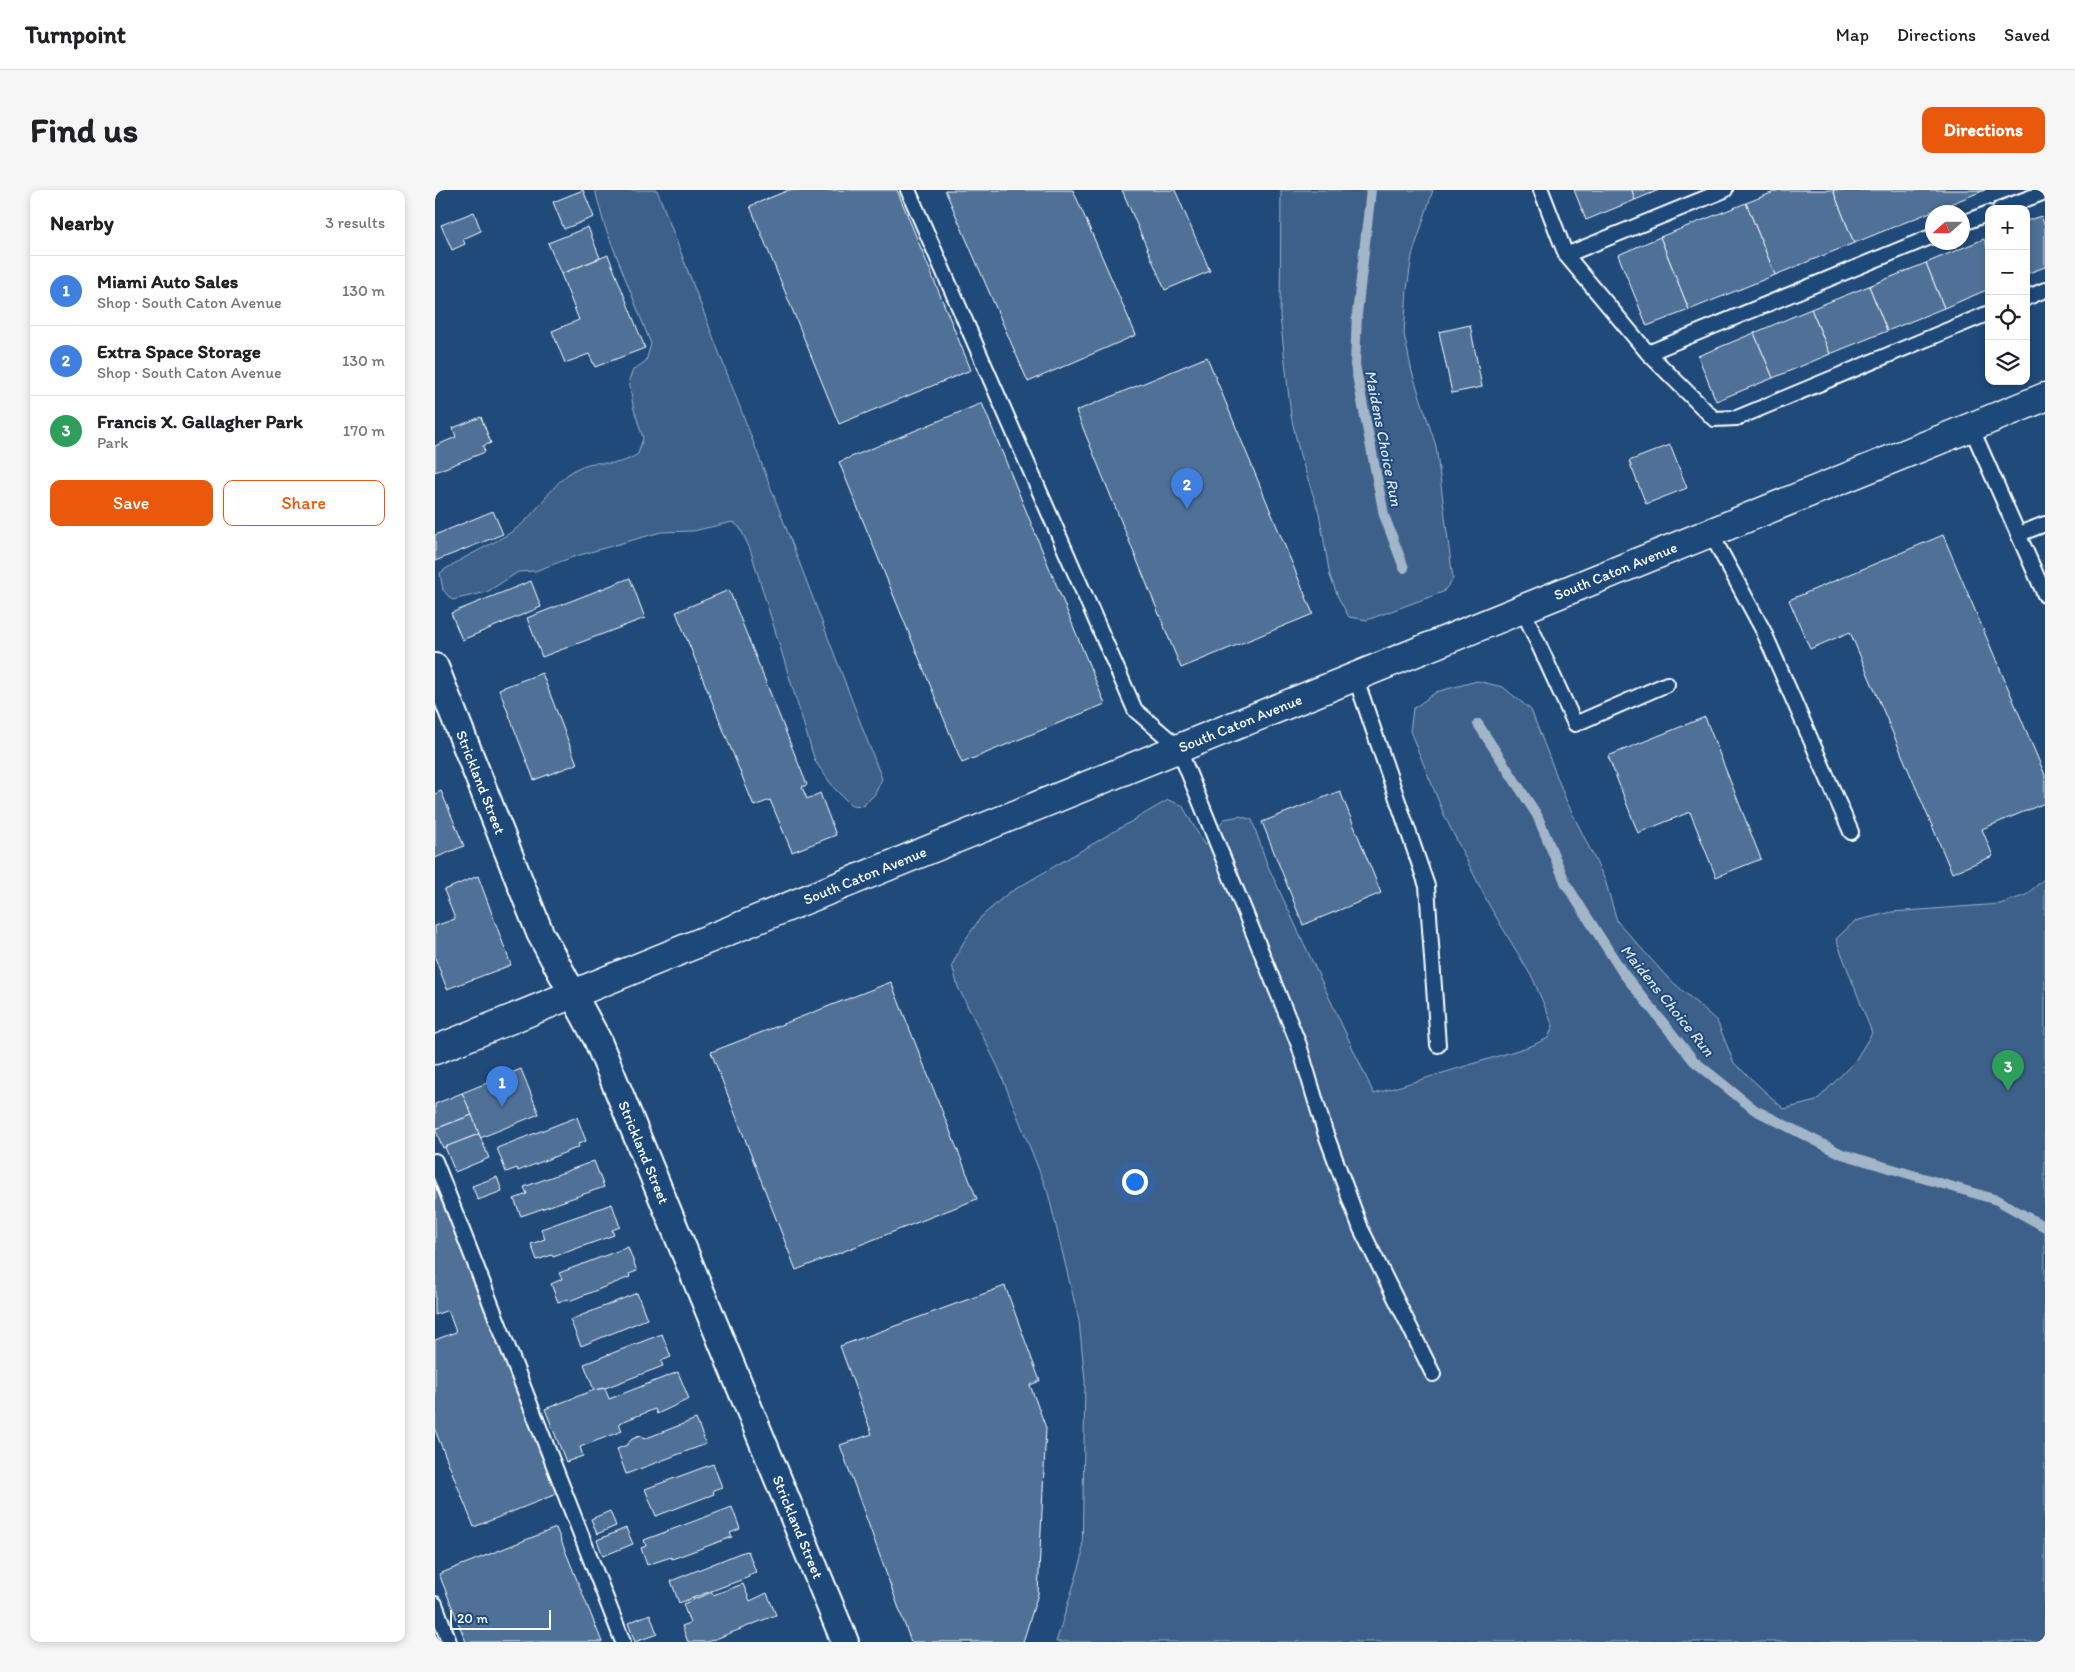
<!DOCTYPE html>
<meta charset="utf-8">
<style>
body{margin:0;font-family:Itim,sans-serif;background:#f6f6f6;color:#202124}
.controls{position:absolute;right:15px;top:15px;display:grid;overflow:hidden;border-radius:10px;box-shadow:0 2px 8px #0003}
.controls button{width:45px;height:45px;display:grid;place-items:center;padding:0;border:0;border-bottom:1px solid #e0e0e0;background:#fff;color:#202124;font:25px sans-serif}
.compass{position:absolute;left:1490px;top:15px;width:45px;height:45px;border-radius:50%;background:#fff;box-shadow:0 2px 8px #0003;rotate:249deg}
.scale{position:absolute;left:15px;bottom:12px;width:101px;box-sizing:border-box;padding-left:5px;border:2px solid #fff;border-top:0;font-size:14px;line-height:18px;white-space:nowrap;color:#fff;-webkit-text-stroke:4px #1f4a7a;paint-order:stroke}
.you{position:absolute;left:699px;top:991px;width:18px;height:18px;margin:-12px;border:4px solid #fff;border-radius:50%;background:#1a73e8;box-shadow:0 0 0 8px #1a73e833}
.badge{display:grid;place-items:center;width:32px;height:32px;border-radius:50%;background:#ea580c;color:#fff;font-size:16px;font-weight:700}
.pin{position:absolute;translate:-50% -41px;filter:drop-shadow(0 1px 2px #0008)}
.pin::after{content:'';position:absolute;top:26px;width:18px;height:15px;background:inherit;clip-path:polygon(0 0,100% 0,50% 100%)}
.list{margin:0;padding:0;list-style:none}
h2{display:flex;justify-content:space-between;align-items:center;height:65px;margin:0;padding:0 20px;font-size:21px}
h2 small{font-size:16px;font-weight:400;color:#757577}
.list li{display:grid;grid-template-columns:32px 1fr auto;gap:15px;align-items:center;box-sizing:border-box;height:70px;padding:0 20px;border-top:1px solid #e0e0e0}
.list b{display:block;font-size:19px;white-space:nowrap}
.list p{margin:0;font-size:16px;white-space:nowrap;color:#757577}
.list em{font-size:16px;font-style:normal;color:#757577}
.actions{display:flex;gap:10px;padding:15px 20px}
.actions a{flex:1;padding:11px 0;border:1px solid #ea580c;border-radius:10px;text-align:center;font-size:18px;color:#ea580c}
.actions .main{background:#ea580c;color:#fff}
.icon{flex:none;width:28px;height:28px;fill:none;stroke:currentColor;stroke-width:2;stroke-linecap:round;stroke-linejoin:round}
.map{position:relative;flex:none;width:1610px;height:1452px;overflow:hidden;border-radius:10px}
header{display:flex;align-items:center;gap:30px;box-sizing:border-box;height:70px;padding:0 25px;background:#fff;border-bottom:1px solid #e0e0e0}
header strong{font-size:24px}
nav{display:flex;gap:28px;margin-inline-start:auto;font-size:18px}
.intro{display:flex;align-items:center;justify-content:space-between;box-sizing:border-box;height:120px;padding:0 30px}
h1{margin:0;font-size:35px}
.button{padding:12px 22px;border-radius:10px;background:#ea580c;color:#fff;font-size:18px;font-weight:700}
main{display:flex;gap:30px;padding:0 30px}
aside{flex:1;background:#fff;border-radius:10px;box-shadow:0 2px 8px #0003}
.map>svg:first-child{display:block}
</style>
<header>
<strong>Turnpoint</strong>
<nav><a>Map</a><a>Directions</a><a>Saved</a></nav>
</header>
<div class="intro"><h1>Find us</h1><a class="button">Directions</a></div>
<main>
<aside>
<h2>Nearby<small>3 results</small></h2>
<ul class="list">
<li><span class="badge" style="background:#3f7fe0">1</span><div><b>Miami Auto Sales</b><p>Shop · South Caton Avenue</p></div><em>130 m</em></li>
<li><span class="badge" style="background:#3f7fe0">2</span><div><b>Extra Space Storage</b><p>Shop · South Caton Avenue</p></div><em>130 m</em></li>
<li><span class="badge" style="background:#2e9e5b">3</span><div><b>Francis X. Gallagher Park</b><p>Park</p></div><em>170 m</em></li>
</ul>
<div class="actions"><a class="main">Save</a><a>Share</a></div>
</aside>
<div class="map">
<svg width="1610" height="1452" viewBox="0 0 1610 1452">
<rect width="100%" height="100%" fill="#1f4a7a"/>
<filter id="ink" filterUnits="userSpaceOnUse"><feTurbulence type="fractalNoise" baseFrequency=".02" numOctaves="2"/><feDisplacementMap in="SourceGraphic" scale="10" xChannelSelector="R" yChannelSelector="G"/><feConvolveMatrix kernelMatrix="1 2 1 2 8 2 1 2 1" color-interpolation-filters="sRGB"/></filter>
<g filter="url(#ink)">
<!-- green -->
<g fill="#3c618b" stroke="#9eb0c5">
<path d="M 160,0 L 222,0 L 447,589 L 440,604 L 428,616 L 416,615 L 399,598 L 380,571 L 315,359 L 305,338 L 298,332 L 258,341 L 226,342 L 138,367 L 100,381 L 83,382 L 52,402 L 17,410 L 8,400 L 5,383 C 28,366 54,357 78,341 C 103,325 115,293 141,279 C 162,268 167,276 185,272 C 191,271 198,267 203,264 L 208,248 L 198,216 L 194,190 L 198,180 L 211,171 L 216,154 L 169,34 Z"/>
<polygon points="846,0 998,0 977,66 972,99 969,144 977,182 1001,256 1018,389 1008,402 932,430 914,427 904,409 895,386 884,323 865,265 856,226 845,126"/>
<polygon points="1042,491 1068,497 1096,520 1131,610 1170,690 1182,731 1231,786 1282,831 1299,873 1349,919 1381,911 1420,871 1437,843 1401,749 1420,731 1457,722 1565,714 1591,705 1610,688 1610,1452 621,1452 647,1368 650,1191 644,1131 613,1003 563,877 523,797 517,775 528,753 546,727 572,704 733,610 747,615 770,656 789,629 805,626 817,630 832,674 939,904 1096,856 1113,848 1118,836 1098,789 1054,715 1010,627 975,541 978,519 1001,502"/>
</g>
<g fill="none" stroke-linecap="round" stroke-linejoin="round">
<!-- stream -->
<g stroke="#a3b5c8" stroke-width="10">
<polyline points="936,0 922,124 920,175 949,325 969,378"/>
<polyline points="1043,534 1102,625 1131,694 1188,783 1259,871 1320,920 1407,964 1562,1010 1610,1037"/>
</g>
</g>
<!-- building -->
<g fill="#507197" stroke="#fff">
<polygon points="148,0 159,27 129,39 118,12"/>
<polygon points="354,0 462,0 536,180 404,234 315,16"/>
<polygon points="510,0 638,0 701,145 593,192"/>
<polygon points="687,0 740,0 775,81 730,100"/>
<polygon points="1139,0 1197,0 1200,10 1151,30"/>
<polygon points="1197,0 1224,0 1200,10"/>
<polygon points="1344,0 1398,0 1419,53 1340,85 1311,13"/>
<polygon points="1398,0 1550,0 1419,53"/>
<polygon points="1311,13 1340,85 1254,120 1225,47"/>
<polygon points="39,22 46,41 28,49 30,54 17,60 6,35"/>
<polygon points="1606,26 1610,36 1610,77 1591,84 1591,31"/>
<polygon points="153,37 165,68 126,84 113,53"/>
<polygon points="1225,47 1254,120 1212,136 1183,65"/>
<polygon points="1549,49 1554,62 1554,99 1509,118 1491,73"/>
<polygon points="173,65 210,158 160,177 154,164 130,173 117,141 144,130 126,84"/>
<polygon points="1491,73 1509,118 1452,141 1434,96"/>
<polygon points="1434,96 1452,141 1395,164 1376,119"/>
<polygon points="1376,119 1395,164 1338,188 1319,143"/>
<polygon points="1035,135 1047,197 1017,203 1004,142"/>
<polygon points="1319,143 1338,188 1281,211 1263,166"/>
<polygon points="772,167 878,424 746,478 641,221"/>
<polygon points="547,213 670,514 527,573 404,272"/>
<polygon points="46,227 56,253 48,256 50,262 0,282 0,256 21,247 18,238"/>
<polygon points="1235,255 1252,298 1211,314 1194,271"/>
<polygon points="58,321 68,344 0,371 0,345"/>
<polygon points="1508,345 1610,585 1610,613 1547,639 1558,666 1517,683 1415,442 1375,459 1354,410"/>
<polygon points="195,388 210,428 107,467 92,428"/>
<polygon points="96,391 106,417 27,450 16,423"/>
<polygon points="294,400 372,595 367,597 372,609 385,603 401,645 357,662 335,610 319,616 241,422"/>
<polygon points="107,483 142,574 99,590 64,499"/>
<polygon points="1270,527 1326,669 1281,687 1255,622 1203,643 1173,566"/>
<polygon points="6,601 29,656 0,668 0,604"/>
<polygon points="905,601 946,703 868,735 827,632"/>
<polygon points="43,686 76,775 12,799 0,768 0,736 20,729 9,700"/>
<polygon points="456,792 542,1009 361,1080 276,862"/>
<polygon points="86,879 104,924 45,948 27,903"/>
<polygon points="27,903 37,925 0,939 0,914"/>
<polygon points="37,925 44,944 8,958 0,939"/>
<polygon points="142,927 151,951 143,954 144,957 83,981 82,978 71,982 62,958"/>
<polygon points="44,944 54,968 20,982 10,957"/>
<polygon points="159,971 169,997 86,1026 79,1009 92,1004 89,997"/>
<polygon points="62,987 67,1001 43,1010 37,996"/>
<polygon points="0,995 124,1303 39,1337 0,1240 0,1150 21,1142 13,1120 0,1125"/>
<polygon points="177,1014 185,1037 177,1040 179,1045 118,1067 117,1065 102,1070 96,1054 110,1049 106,1039"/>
<polygon points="193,1057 202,1081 194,1084 195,1087 134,1111 133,1109 123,1112 116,1094 127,1089 124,1083"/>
<polygon points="570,1096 605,1191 595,1195 611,1238 603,1404 588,1452 476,1452 405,1255 437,1244 405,1156"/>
<polygon points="202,1103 212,1129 146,1156 135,1130"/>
<polygon points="227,1144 236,1167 226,1171 228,1176 170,1198 159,1200 149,1174"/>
<polygon points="243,1182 254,1209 222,1224 220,1219 184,1233 187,1241 145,1257 148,1266 131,1272 110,1219 159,1200 170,1198 174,1209"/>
<polygon points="261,1229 271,1254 191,1284 182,1259 192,1255 197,1249 205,1246 209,1249"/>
<polygon points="278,1274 287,1297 278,1300 279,1304 221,1326 210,1299"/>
<polygon points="297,1317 305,1339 295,1343 297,1347 237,1369 236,1367 212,1375 206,1358 211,1356 209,1350"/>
<polygon points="175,1321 181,1336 162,1344 156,1329"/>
<polygon points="121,1338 167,1452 31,1452 4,1384"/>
<polygon points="191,1338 198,1354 168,1366 162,1350"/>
<polygon points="313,1361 321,1382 313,1385 314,1387 244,1413 236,1391 305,1363"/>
<polygon points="308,1394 315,1411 332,1403 341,1425 273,1452 253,1452 247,1436 255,1433 248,1414 277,1402 278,1405"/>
<polygon points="215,1424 222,1444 200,1452 193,1433"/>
</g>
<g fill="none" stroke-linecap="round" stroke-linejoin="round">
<!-- lane casing -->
<g stroke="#fff" stroke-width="18">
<g id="lane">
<polyline points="473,0 700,520 743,557 864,855 890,942 926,1039 998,1184"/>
<polyline points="1106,0 1131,65 1213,163 1279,229 1302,228 1554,123"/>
<polyline points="1565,19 1610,2"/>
<polyline points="1528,33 1554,23"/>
<polyline points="1131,65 1290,0"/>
<polyline points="1591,108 1610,100"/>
<polyline points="1213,163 1498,46"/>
<polyline points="1536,237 1610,405"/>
<polyline points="1275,342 1328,440 1416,642"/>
<polyline points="1584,344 1610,334"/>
<polyline points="1087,418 1140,534 1232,494"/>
<polyline points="920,486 992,696 1003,855"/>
<polyline points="0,971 188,1452"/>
<polyline points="0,1414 14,1452"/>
</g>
</g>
<!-- street casing -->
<g stroke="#fff" stroke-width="30">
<g id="street">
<path id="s1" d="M 0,477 L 105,743 L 162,849 L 410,1452"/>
</g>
</g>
<!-- primary casing -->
<g stroke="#fff" stroke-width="31">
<g id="primary">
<path id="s2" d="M 0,860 L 1610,207"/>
</g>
</g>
<!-- lane -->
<use href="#lane" stroke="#1f4a7a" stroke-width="14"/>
<!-- street -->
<use href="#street" stroke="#1f4a7a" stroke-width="26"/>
<!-- primary -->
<use href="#primary" stroke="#1f4a7a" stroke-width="28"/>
</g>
</g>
<g text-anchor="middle" stroke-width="4" stroke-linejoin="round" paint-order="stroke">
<!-- street labels -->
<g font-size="15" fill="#fff" stroke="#1f4a7a">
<text dy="5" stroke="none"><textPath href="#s2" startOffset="1274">South Caton Avenue</textPath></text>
<text dy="5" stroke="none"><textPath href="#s2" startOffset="869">South Caton Avenue</textPath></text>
<text dy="5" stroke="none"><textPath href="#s1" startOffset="124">Strickland Street</textPath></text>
<text dy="5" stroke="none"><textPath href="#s2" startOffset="464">South Caton Avenue</textPath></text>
<text dy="5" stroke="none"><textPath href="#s1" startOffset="529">Strickland Street</textPath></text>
<text dy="5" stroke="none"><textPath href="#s1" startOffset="934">Strickland Street</textPath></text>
</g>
<!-- water labels -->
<g font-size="16" font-style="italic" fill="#d8e0e8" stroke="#1f4a7a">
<text transform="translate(949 248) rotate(79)" y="6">Maidens Choice Run</text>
<text transform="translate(1233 810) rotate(51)" y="6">Maidens Choice Run</text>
</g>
</g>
</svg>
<div class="controls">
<button>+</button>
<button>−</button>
<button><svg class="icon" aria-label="locate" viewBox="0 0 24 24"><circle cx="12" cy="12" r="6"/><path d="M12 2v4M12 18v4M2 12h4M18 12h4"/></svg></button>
<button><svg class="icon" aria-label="layers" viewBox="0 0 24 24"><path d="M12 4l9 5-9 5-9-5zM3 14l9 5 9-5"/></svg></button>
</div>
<svg class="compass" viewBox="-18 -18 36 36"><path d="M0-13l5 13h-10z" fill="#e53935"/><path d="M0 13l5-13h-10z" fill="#757577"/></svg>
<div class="scale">20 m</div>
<div class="you"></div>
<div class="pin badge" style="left:67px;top:917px;background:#3f7fe0">1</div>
<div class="pin badge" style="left:752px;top:319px;background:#3f7fe0">2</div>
<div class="pin badge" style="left:1573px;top:901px;background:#2e9e5b">3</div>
</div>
</main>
